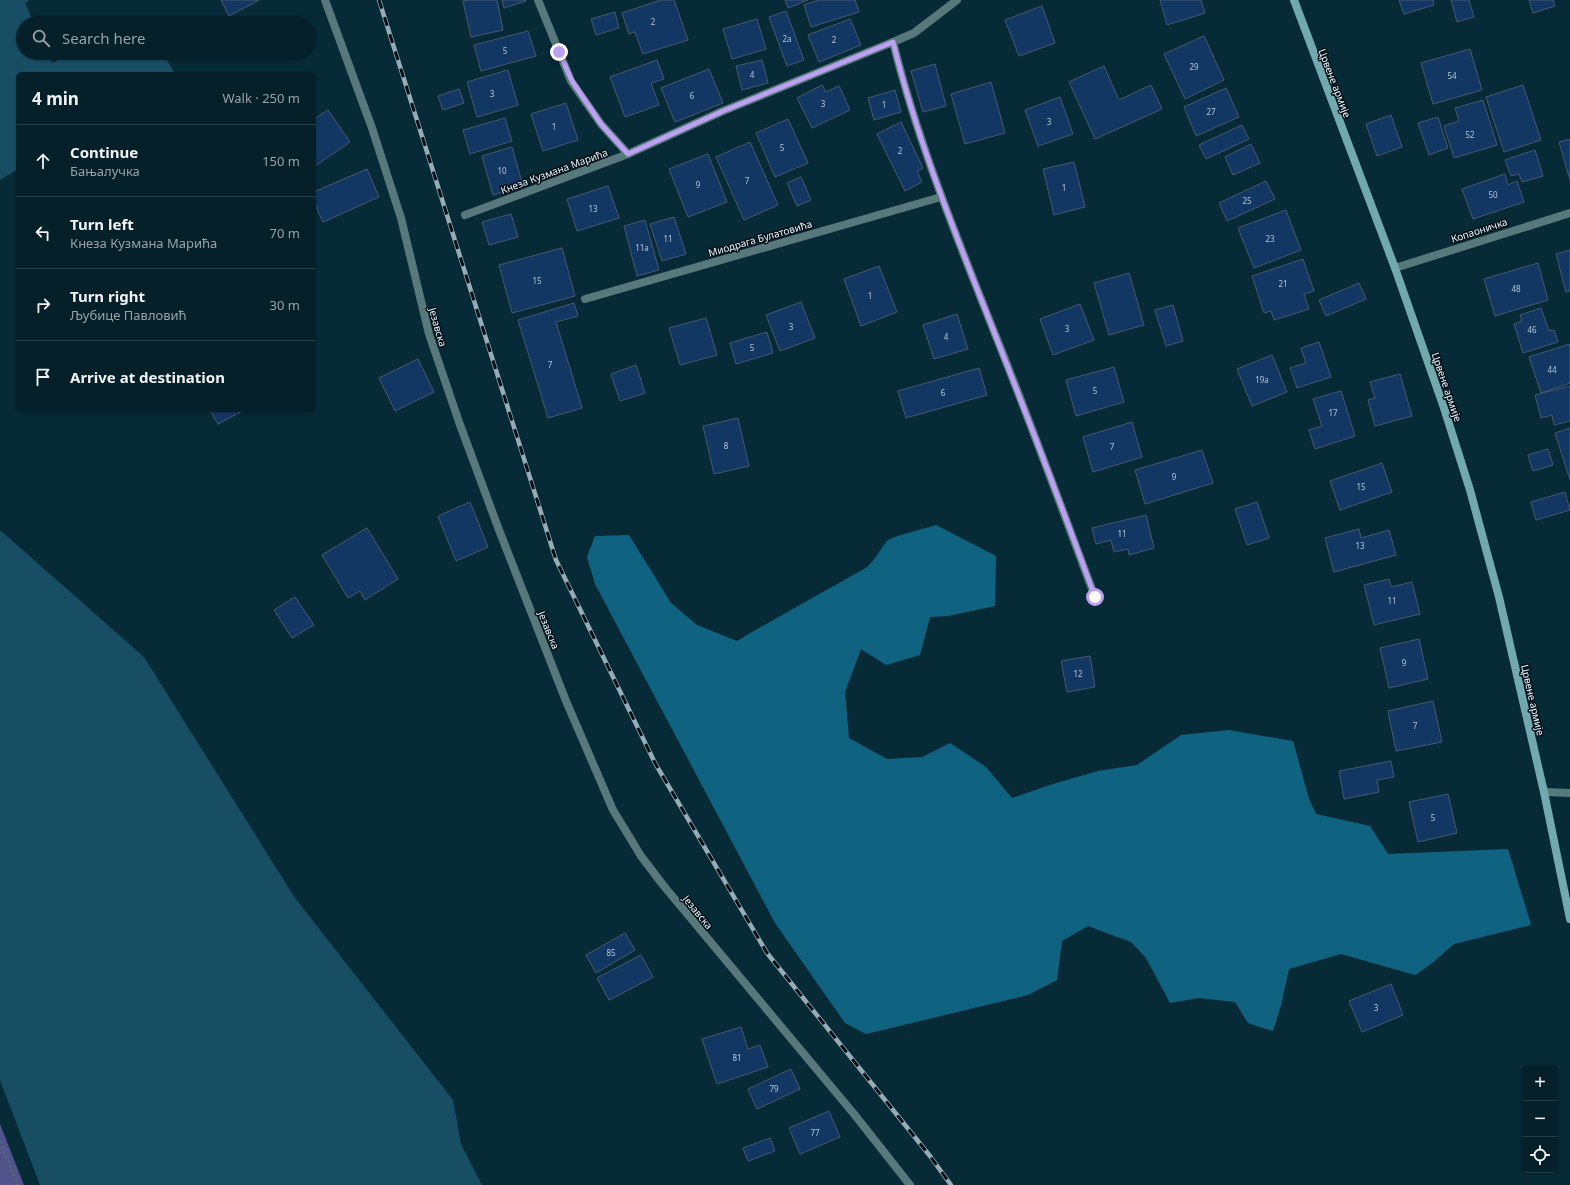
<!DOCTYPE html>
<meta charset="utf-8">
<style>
body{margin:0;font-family:"Noto Sans",sans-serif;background:#0e2831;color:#f1f3f6}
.controls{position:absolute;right:12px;bottom:12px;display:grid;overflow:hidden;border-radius:6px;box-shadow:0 1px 3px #0004}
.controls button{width:36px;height:36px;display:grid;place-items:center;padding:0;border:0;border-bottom:1px solid #263e46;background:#052029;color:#f1f3f6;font:20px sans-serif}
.stop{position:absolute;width:12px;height:12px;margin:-9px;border:3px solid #bca0f2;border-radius:50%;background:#fff}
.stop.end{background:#bca0f2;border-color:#fff;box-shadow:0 1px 4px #0008}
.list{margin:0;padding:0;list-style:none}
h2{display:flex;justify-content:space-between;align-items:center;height:52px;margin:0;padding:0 16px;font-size:17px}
h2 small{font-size:13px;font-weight:400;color:#97a3a8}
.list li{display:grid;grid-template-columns:26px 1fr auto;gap:12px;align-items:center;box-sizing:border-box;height:72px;padding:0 16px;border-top:1px solid #263e46}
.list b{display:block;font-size:15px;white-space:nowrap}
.list p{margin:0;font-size:13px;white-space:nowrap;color:#97a3a8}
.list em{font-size:13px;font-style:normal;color:#97a3a8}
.icon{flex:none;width:22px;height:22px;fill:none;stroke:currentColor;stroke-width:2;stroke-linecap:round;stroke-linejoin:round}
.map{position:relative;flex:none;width:1570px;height:1185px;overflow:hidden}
.search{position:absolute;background:#052029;box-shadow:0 1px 3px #0004;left:16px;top:16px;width:300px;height:44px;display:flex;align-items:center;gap:10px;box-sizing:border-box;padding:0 14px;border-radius:22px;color:#97a3a8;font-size:15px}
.panel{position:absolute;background:#052029;box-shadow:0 1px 3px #0004;left:16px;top:72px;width:300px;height:340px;border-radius:6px}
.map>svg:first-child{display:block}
</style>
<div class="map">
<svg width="1570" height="1185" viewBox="0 0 1570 1185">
<rect width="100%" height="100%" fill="#072a37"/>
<!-- green -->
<g fill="#174e64">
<polygon points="0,0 30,0 25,3 34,23 23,23 23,53 47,53 52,63 73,53 163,53 175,74 18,74 18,169 0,180"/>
<polygon points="0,530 144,657 295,898 453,1100 461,1144 482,1185 40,1185 0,1080"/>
</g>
<!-- forest -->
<path fill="#0f6381" d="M 936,525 L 996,556 L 995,606 L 948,616 L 930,617 L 920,655 L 886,665 L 861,649 L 845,692 L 849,738 L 887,759 L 922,757 L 950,743 L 986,767 L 1012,798 L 1053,784 L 1098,771 L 1137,765 L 1181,735 L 1229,730 L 1293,741 L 1309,799 L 1316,814 L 1370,826 L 1388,854 L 1508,849 L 1531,925 L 1454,944 L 1431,964 L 1415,975 L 1341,954 L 1289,969 L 1281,1005 L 1273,1031 L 1248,1023 L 1235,1002 L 1199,998 L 1170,1003 L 1146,958 L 1131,942 L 1088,926 L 1062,941 L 1057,980 L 1028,995 L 866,1034 L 845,1023 L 775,923 L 595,584 L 587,557 L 595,536 L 629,535 L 671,603 L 697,625 L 737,641 C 779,616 822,593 864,569 C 874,563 880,549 887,541 C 892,536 928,528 936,525 Z"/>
<!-- water -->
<polygon fill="#51548a" points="0,1124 24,1185 0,1185"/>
<!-- building -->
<g fill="#123763" stroke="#465971">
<polygon points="221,0 259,0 229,16"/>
<polygon points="469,0 497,0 503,30 471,37 463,1"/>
<polygon points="502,0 526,0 526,1 504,8"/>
<polygon points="661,0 674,0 688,40 643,54 635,32 629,34 622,13"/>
<polygon points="785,0 808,0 788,8"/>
<polygon points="819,0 855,0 859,12 811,27 804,5"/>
<polygon points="1160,0 1201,0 1205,13 1167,25"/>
<polygon points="1399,0 1433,0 1434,5 1404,14"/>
<polygon points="1451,0 1469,0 1474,17 1457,22"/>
<polygon points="1529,0 1553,0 1555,6 1533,13"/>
<polygon points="1042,6 1055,43 1019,56 1005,20"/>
<polygon points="786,11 804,60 787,66 769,17"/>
<polygon points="615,12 619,28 596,35 591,19"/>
<polygon points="757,19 766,49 732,59 723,29"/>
<polygon points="850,19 861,45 819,62 808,35"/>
<polygon points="528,31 536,56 481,71 474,45"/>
<polygon points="1204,36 1224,80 1185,99 1164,54"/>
<polygon points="1470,49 1482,90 1433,104 1421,63"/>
<polygon points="657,60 664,79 651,83 659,105 625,117 610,77"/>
<polygon points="762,60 768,83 742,90 736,66"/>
<polygon points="935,64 946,106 923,112 911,71"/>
<polygon points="1104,66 1119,100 1151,85 1162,109 1095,139 1069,82"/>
<polygon points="709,69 723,103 675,122 661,88"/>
<polygon points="508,70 518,105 477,117 467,82"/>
<polygon points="991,82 1005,133 965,144 951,94"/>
<polygon points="822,85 826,92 839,86 850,110 812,128 797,98"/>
<polygon points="1523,85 1541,140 1504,152 1486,97"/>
<polygon points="1226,88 1239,117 1196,136 1184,107"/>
<polygon points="459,89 464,103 443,110 438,96"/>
<polygon points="895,90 901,112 874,120 868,98"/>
<polygon points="1060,97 1073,134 1038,146 1025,110"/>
<polygon points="1483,100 1497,145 1454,158 1444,126 1459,121 1455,108"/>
<polygon points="566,103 578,140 543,151 531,114"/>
<polygon points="328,110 350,142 315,166 314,119"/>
<polygon points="1391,115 1402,147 1377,156 1366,124"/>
<polygon points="1438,117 1448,148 1429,155 1418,123"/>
<polygon points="505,118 512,141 470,154 463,130"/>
<polygon points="788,119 808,163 775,177 756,133"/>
<polygon points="901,122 923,168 917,171 922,182 905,191 877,134"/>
<polygon points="1242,125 1249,139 1206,159 1199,145"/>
<polygon points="1570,139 1570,180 1559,142"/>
<polygon points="750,142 778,205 744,220 716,157"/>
<polygon points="1251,144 1260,163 1233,175 1225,157"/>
<polygon points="512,147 523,186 493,195 482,156"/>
<polygon points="1535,150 1543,176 1522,182 1519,174 1511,176 1505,160"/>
<polygon points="708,154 727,202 688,217 669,169"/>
<polygon points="1074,162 1085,207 1054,215 1043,169"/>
<polygon points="367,169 379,197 323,222 314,202 314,192"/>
<polygon points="1505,174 1508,185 1517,181 1524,202 1473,219 1462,189"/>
<polygon points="801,177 811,200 797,206 787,183"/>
<polygon points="1266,181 1275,199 1227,221 1219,203"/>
<polygon points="608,186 619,218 577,231 567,199"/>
<polygon points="1286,210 1301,250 1254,268 1238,228"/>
<polygon points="511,214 518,237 489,245 482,222"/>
<polygon points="674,217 686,254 662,261 650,224"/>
<polygon points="645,220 659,270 637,276 624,226"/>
<polygon points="562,248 575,296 512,313 499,265"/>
<polygon points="1570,250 1570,291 1566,292 1556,254"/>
<polygon points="1303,259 1314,291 1304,294 1309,309 1274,320 1271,311 1264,313 1252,276"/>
<polygon points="1538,263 1548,300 1495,316 1484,279"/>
<polygon points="879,266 897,312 861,326 844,279"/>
<polygon points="1129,273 1144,325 1109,335 1094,283"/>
<polygon points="1359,283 1366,299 1326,316 1319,300"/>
<polygon points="801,302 815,338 780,351 766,315"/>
<polygon points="574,303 578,316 556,322 582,408 548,418 518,320"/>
<polygon points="1080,304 1094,340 1053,355 1040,319"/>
<polygon points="1173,305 1183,341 1166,346 1155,310"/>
<polygon points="1541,308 1549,331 1554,330 1558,342 1523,353 1514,324 1522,321 1520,315"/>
<polygon points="957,314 968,349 934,359 923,325"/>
<polygon points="706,318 717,355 680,365 669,328"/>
<polygon points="767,332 773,353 736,364 730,343"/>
<polygon points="1319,342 1331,377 1297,388 1290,368 1306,363 1301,348"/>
<polygon points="1570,344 1570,383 1541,393 1529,357"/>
<polygon points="1272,355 1287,392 1252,406 1237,369"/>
<polygon points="418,359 434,392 395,411 379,378"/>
<polygon points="636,365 645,393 620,401 611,374"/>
<polygon points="1114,367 1124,402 1076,416 1066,380"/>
<polygon points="979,368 987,395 906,418 898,391"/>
<polygon points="1400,374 1412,416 1375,426 1368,400 1375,398 1370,382"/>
<polygon points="1570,386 1570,421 1554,425 1552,415 1541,418 1535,395"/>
<polygon points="1341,391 1355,436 1315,449 1309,430 1322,426 1313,399"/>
<polygon points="210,410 244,410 218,424"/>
<polygon points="738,418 749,466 714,474 703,426"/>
<polygon points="1132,422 1142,457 1093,472 1083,437"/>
<polygon points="1570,428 1570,480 1555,433"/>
<polygon points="1548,449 1553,465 1533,471 1528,455"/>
<polygon points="1202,450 1213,483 1145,504 1135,470"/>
<polygon points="1382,463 1392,492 1340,510 1330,481"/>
<polygon points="1565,492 1570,510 1536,520 1531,502"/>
<polygon points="470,502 488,547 456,561 438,516"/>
<polygon points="1257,502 1269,538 1247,545 1235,509"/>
<polygon points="1146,515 1154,548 1129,555 1128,549 1114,552 1111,540 1096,544 1092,528"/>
<polygon points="367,528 398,579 365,600 360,591 348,598 322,555"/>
<polygon points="1359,529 1361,538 1389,530 1396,555 1334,572 1325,538"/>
<polygon points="1389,579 1391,587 1412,582 1420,614 1374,625 1364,585"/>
<polygon points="295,597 314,625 292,638 274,610"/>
<polygon points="1419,639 1428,679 1389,688 1380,648"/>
<polygon points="1090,656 1095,687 1067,692 1061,661"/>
<polygon points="1433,701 1442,742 1396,751 1388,711"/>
<polygon points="1391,761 1394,777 1377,780 1379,792 1344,799 1339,771"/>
<polygon points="1448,794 1457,833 1418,842 1409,802"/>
<polygon points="625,933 635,950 596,973 586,955"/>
<polygon points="641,955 653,977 609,1000 597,978"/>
<polygon points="1391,984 1403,1015 1362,1032 1349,1001"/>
<polygon points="741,1027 748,1049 760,1045 768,1067 717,1084 702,1039"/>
<polygon points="791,1069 800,1089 757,1109 748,1089"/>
<polygon points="829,1111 840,1137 800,1154 789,1128"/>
<polygon points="770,1138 775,1151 748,1161 743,1148"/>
</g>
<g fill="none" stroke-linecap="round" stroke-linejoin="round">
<!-- path -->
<polyline stroke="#536f7a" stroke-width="2.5" stroke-dasharray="2 3" stroke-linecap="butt" points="0,1142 18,1185"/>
<!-- lane -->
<polyline stroke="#57797c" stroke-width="8" points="1544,792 1570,793"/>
<!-- street -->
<g stroke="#57797c" stroke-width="8">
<polyline points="325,0 372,128 401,218 429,334 459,422 499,530 566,701 613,810 641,856 663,885 854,1114 910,1185"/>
<polyline points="538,0 571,81 601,124 628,154"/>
<path d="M 893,42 C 918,143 957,238 995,334 C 1030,421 1062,509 1095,597"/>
<polyline points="465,215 628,154 723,111 893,42 914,33 957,0"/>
<polyline points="1395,268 1570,213"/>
<polyline points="585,299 941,197"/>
</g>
<!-- secondary -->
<polyline stroke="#71a9ae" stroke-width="8" points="1294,0 1395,268 1444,408 1470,490 1499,597 1544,792 1570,919"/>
<!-- rail casing -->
<g stroke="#96acb6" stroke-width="4.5">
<polyline id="rail" points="379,0 556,560 655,763 767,953 930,1156 951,1185"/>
</g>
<!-- rail -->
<use href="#rail" stroke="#041016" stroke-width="3" stroke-dasharray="9" stroke-linecap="butt"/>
</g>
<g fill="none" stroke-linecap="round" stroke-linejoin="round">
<!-- route -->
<path stroke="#bca0f2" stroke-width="5" d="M 559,52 L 572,81 L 601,124 L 628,154 L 723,111 L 893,42 C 918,144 958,240 996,337 C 1030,423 1063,510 1095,597"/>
</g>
<g text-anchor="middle" stroke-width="3" stroke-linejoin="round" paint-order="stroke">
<!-- number labels -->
<g font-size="8" fill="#b3c7d8">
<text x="653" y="25">2</text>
<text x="787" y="42">2a</text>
<text x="834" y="43">2</text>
<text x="505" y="54">5</text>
<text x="1194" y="70">29</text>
<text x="752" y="78">4</text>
<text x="1452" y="79">54</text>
<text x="492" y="97">3</text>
<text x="692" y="99">6</text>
<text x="823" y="107">3</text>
<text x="884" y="108">1</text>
<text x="1211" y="115">27</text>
<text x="1049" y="125">3</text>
<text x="554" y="130">1</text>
<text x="1470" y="138">52</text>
<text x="782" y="151">5</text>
<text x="900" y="154">2</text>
<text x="502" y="174">10</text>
<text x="747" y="184">7</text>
<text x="698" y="188">9</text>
<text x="1064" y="191">1</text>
<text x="1493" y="198">50</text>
<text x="1247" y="204">25</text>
<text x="593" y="212">13</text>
<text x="668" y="242">11</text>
<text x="1270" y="242">23</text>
<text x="642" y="251">11a</text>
<text x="537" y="284">15</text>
<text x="1283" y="287">21</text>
<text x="1516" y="292">48</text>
<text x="870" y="299">1</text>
<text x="791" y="330">3</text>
<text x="1067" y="332">3</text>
<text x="1532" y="333">46</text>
<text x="946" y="340">4</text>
<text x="752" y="351">5</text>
<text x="550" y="368">7</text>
<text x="1552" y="373">44</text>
<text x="1262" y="383">19a</text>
<text x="1095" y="394">5</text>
<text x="943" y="396">6</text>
<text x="1333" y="416">17</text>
<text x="726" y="449">8</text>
<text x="1112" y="450">7</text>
<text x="1174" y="480">9</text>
<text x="1361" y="490">15</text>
<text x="1122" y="537">11</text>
<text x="1360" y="549">13</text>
<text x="1392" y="604">11</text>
<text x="1404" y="666">9</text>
<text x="1078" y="677">12</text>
<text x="1415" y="729">7</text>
<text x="1433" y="821">5</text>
<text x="611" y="956">85</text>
<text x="1376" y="1011">3</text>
<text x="737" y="1061">81</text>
<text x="774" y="1092">79</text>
<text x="815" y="1136">77</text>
</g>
<!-- street labels -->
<g font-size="10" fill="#e9f7ff" stroke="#041016">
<text transform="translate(1335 83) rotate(69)" y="4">Црвене армије</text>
<text transform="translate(554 171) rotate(-20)" y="4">Кнеза Кузмана Марића</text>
<text transform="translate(1479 230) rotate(-18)" y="4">Копаоничка</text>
<text transform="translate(760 238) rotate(-16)" y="4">Миодрага Булатовића</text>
<text transform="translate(438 327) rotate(74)" y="4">Језавска</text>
<text transform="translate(1447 387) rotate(71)" y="4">Црвене армије</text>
<text transform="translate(549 630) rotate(68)" y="4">Језавска</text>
<text transform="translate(1533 700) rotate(77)" y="4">Црвене армије</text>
<text transform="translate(698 912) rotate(51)" y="4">Језавска</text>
</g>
</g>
</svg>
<div class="controls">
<button>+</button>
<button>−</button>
<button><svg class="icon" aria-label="locate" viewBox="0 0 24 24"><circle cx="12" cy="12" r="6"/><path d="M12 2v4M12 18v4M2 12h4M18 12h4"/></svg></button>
</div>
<div class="stop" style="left:1095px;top:597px"></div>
<div class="stop end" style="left:559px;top:52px"></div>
<div class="search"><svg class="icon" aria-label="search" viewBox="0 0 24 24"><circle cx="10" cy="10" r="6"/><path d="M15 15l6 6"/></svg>Search here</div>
<section class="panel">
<h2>4 min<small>Walk · 250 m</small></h2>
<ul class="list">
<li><svg class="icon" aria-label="ahead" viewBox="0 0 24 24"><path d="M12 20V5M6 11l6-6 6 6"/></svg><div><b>Continue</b><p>Бањалучка</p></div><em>150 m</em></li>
<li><svg class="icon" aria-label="left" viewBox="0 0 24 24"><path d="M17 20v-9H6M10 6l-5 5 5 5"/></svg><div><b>Turn left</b><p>Кнеза Кузмана Марића</p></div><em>70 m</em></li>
<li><svg class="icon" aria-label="right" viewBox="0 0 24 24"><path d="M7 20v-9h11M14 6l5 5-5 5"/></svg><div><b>Turn right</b><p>Љубице Павловић</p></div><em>30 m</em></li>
<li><svg class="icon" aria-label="arrive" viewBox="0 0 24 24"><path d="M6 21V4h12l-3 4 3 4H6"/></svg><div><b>Arrive at destination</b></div></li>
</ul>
</section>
</div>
